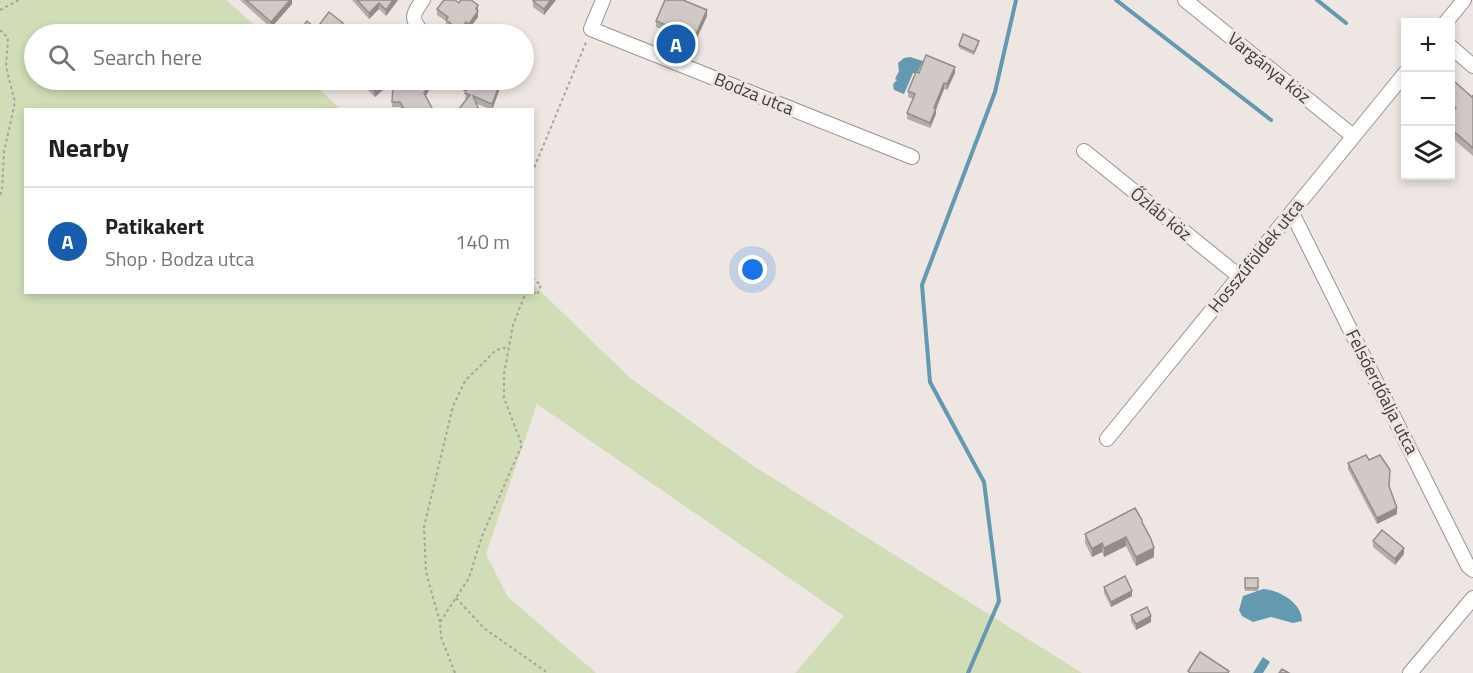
<!DOCTYPE html>
<meta charset="utf-8">
<style>
body{margin:0;font-family:"Titillium Web",sans-serif;background:#f2f2f2;color:#202124}
.controls{position:absolute;right:18px;top:18px;display:grid;overflow:hidden;border-radius:0px;box-shadow:0 3px 9px #0003}
.controls button{width:54px;height:54px;display:grid;place-items:center;padding:0;border:0;border-bottom:2px solid #e0e0e0;background:#fff;color:#202124;font:30px sans-serif}
.you{position:absolute;left:753px;top:270px;width:21px;height:21px;margin:-15px;border:4px solid #fff;border-radius:50%;background:#1a73e8;box-shadow:0 0 0 9px #1a73e833}
.badge{display:grid;place-items:center;width:39px;height:39px;border-radius:50%;background:#165ead;color:#fff;font-size:20px;font-weight:700}
.pin{position:absolute;translate:-50% -50%;border:3px solid #fff;box-shadow:0 2px 6px #0006}
.list{margin:0;padding:0;list-style:none}
h2{display:flex;justify-content:space-between;align-items:center;height:78px;margin:0;padding:0 24px;font-size:26px}
h2 small{font-size:20px;font-weight:400;color:#757577}
.list li{display:grid;grid-template-columns:39px 1fr auto;gap:18px;align-items:center;box-sizing:border-box;height:108px;padding:0 24px;border-top:2px solid #e0e0e0}
.list b{display:block;font-size:22px;white-space:nowrap}
.list p{margin:0;font-size:20px;white-space:nowrap;color:#757577}
.list em{font-size:20px;font-style:normal;color:#757577}
.icon{flex:none;width:33px;height:33px;fill:none;stroke:currentColor;stroke-width:2;stroke-linecap:round;stroke-linejoin:round}
.map{position:relative;flex:none;width:1473px;height:673px;overflow:hidden}
.search{position:absolute;background:#fff;box-shadow:0 3px 9px #0003;left:24px;top:24px;width:510px;height:66px;display:flex;align-items:center;gap:15px;box-sizing:border-box;padding:0 21px;border-radius:33px;color:#757577;font-size:22px}
.panel{position:absolute;background:#fff;box-shadow:0 3px 9px #0003;left:24px;top:108px;width:510px;height:186px;border-radius:0px}
.map>svg:first-child{display:block}
</style>
<div class="map">
<svg width="1473" height="673" viewBox="0 0 1473 673">
<rect width="100%" height="100%" fill="#eee6e2"/>
<!-- green -->
<polygon fill="#d1ddb7" points="0,0 226,0 265,34 34,34 34,80 310,80 340,109 26,110 26,292 532,292 533,284 629,377 689,420 752,465 1082,673 795,673 844,616 537,404 486,554 508,597 596,673 0,673"/>
<!-- water -->
<g fill="#6499b2">
<polygon points="910,57 923,61 917,74 913,73 904,94 894,90 893,84 897,80 895,79 899,71 898,63 904,58"/>
<path d="M 1263,589 C 1279,590 1302,603 1302,621 L 1293,623 L 1271,617 L 1253,622 L 1242,616 L 1239,610 L 1243,596 Z"/>
<polygon points="1263,657 1270,662 1263,673 1253,673"/>
</g>
<g fill="none" stroke-linecap="round" stroke-linejoin="round">
<!-- stream -->
<g stroke="#6499b2" stroke-width="4">
<polyline points="1116,0 1271,120"/>
<polyline points="1317,0 1346,23"/>
<polyline points="968,673 999,601 984,482 930,382 922,285 995,92 1016,0"/>
</g>
<!-- minor casing -->
<g stroke="#9a938f" stroke-width="16">
<g id="minor">
<polyline points="603,0 591,29 912,157"/>
<polyline points="1185,0 1353,136"/>
<polyline points="1446,22 1464,0"/>
<path d="M 423,34 C 411,18 411,16 423,0"/>
<polyline points="1450,46 1473,66"/>
<polyline points="1084,151 1239,276"/>
<polyline points="1292,213 1468,566 1473,570"/>
<polyline points="1107,439 1406,72"/>
<polyline points="1410,673 1473,598"/>
</g>
</g>
<!-- path -->
<g stroke="#a8a29f" stroke-width="2" stroke-dasharray="3 3" stroke-linecap="butt">
<polyline points="0,10 19,0"/>
<polyline points="0,30 8,38 6,67 15,102 4,152 2,191 0,195"/>
<polyline points="532,173 587,40"/>
<polyline points="532,278 541,285 537,295 532,291"/>
<polyline points="456,598 485,629 548,673"/>
<polyline points="440,622 426,572 424,527 453,406 465,381 496,350 508,347"/>
<polyline points="455,673 441,637 440,622 469,578 482,536 522,445 504,398 504,374 513,325 526,292"/>
</g>
<!-- minor -->
<use href="#minor" stroke="#fff" stroke-width="14"/>
</g>
<!-- wall -->
<g fill="#b4adaa">
<polygon points="240,0 292,0 292,4 271,28"/>
<polygon points="352,0 398,0 386,16 379,9 369,19"/>
<polygon points="556,0 544,15 533,7 533,1"/>
<polygon points="459,3 478,5 478,17 469,29 466,27 461,34 458,34 446,26 446,21 437,15 437,9"/>
<polygon points="707,16 696,40 672,30 671,33 656,27 656,21"/>
<polygon points="979,44 974,55 959,48 959,45"/>
<polygon points="919,73 955,73 947,90 944,89 936,109 936,114 930,128 907,119 907,113 913,99 908,97 908,91"/>
<polygon points="359,80 394,80 375,97 359,81"/>
<polygon points="465,80 499,80 497,85 499,91 492,110 465,99 466,92 463,91 463,85"/>
<polygon points="393,84 432,85 425,96 432,110 402,110 400,107 392,107"/>
<polygon points="1450,87 1472,97 1473,95 1473,156 1450,136 1450,113 1451,113 1450,112"/>
<polygon points="1369,460 1389,487 1397,514 1377,524 1348,469 1348,463"/>
<polygon points="1142,523 1154,557 1136,566 1126,546 1104,557 1102,552 1092,557 1085,543 1085,534"/>
<polygon points="1373,541 1404,554 1395,565 1373,547"/>
<polygon points="1245,578 1258,588 1258,591 1245,591"/>
<polygon points="1104,587 1132,596 1111,607 1104,593"/>
<polygon points="1131,615 1151,622 1136,630 1131,621"/>
</g>
<!-- shaded-wall -->
<g fill="#928d8b">
<polygon points="290,0 292,0 292,4 271,28 271,22"/>
<polygon points="393,0 398,0 386,16 386,10"/>
<polygon points="551,0 556,0 544,15 544,9"/>
<polygon points="379,3 379,9 369,19 369,13"/>
<polygon points="478,5 478,17 469,29 469,24"/>
<polygon points="707,10 707,16 696,40 696,34"/>
<polygon points="466,22 466,27 461,34 460,34 460,30"/>
<polygon points="343,23 343,29 339,34 334,34"/>
<polygon points="955,67 955,73 947,90 947,84"/>
<polygon points="387,80 394,80 375,97 375,91"/>
<polygon points="432,80 432,85 424,99 424,93"/>
<polygon points="944,83 944,89 936,109 936,114 930,128 930,123 934,108"/>
<polygon points="499,86 499,91 492,110 492,104"/>
<polygon points="1397,508 1397,514 1377,524 1377,518"/>
<polygon points="1126,537 1126,546 1104,557 1104,548"/>
<polygon points="1102,543 1102,552 1092,557 1092,549"/>
<polygon points="1154,548 1154,557 1136,566 1136,557"/>
<polygon points="1404,548 1404,554 1395,565 1395,559"/>
<polygon points="1132,591 1132,596 1111,607 1111,602"/>
<polygon points="1151,616 1151,622 1136,630 1136,624"/>
</g>
<!-- building -->
<g fill="#d1c9c6" stroke="#928d8b" stroke-width="1.5">
<polygon points="246,0 290,0 271,22"/>
<polygon points="357,0 393,0 386,10 379,3 369,13"/>
<polygon points="444,0 455,0 459,3 461,0 471,0 478,5 476,9 478,11 469,24 466,22 460,30 446,20 448,17 437,9"/>
<polygon points="534,0 551,0 544,9 533,1"/>
<polygon points="665,0 683,0 707,10 696,34 672,24 671,27 656,21"/>
<polygon points="329,12 343,23 334,34 297,34 307,21 316,29"/>
<polygon points="963,34 979,41 974,52 959,45"/>
<polygon points="926,55 955,67 947,84 944,83 934,108 936,108 930,123 907,113 915,94 908,91 916,72 919,73"/>
<polygon points="364,80 387,80 375,91"/>
<polygon points="412,80 432,80 424,93 432,108 428,110 404,109 400,102 392,102 393,84 409,85"/>
<polygon points="465,80 496,80 494,84 499,86 492,104 473,96 479,110 458,110 470,95 465,93 468,87 463,85"/>
<polygon points="1455,82 1472,97 1473,95 1473,148 1450,128 1450,113 1456,108 1450,103 1450,87"/>
<polygon points="1366,455 1369,460 1380,455 1390,470 1389,486 1397,508 1377,518 1348,463"/>
<polygon points="1135,508 1142,520 1142,522 1151,539 1154,548 1136,557 1126,537 1104,548 1102,543 1092,549 1085,534"/>
<polygon points="1382,530 1404,548 1395,559 1373,541"/>
<polygon points="1125,576 1132,591 1111,602 1104,587"/>
<rect x="1245" y="578" width="13" height="10"/>
<polygon points="1147,607 1151,616 1136,624 1131,615"/>
<polygon points="1200,652 1229,671 1228,673 1190,673 1188,671"/>
<polygon points="1282,669 1289,673 1279,673"/>
</g>
<g text-anchor="middle" stroke-width="6" stroke-linejoin="round" paint-order="stroke">
<!-- street labels -->
<g font-size="18" fill="#3f3c3a" stroke="#eee6e2">
<text transform="translate(1269 68) rotate(39)" y="6">Vargánya köz</text>
<text transform="translate(754 94) rotate(22)" y="6">Bodza utca</text>
<text transform="translate(1161 214) rotate(39)" y="6">Őzláb köz</text>
<text transform="translate(1256 256) rotate(-51)" y="6">Hosszúföldek utca</text>
<text transform="translate(1382 392) rotate(63)" y="6">Felsőerdőalja utca</text>
</g>
</g>
</svg>
<div class="controls">
<button>+</button>
<button>−</button>
<button><svg class="icon" aria-label="layers" viewBox="0 0 24 24"><path d="M12 4l9 5-9 5-9-5zM3 14l9 5 9-5"/></svg></button>
</div>
<div class="you"></div>
<div class="pin badge" style="left:676px;top:44px">A</div>
<div class="search"><svg class="icon" aria-label="search" viewBox="0 0 24 24"><circle cx="10" cy="10" r="6"/><path d="M15 15l6 6"/></svg>Search here</div>
<section class="panel">
<h2>Nearby<small></small></h2>
<ul class="list">
<li><span class="badge">A</span><div><b>Patikakert</b><p>Shop · Bodza utca</p></div><em>140 m</em></li>
</ul>
</section>
</div>
